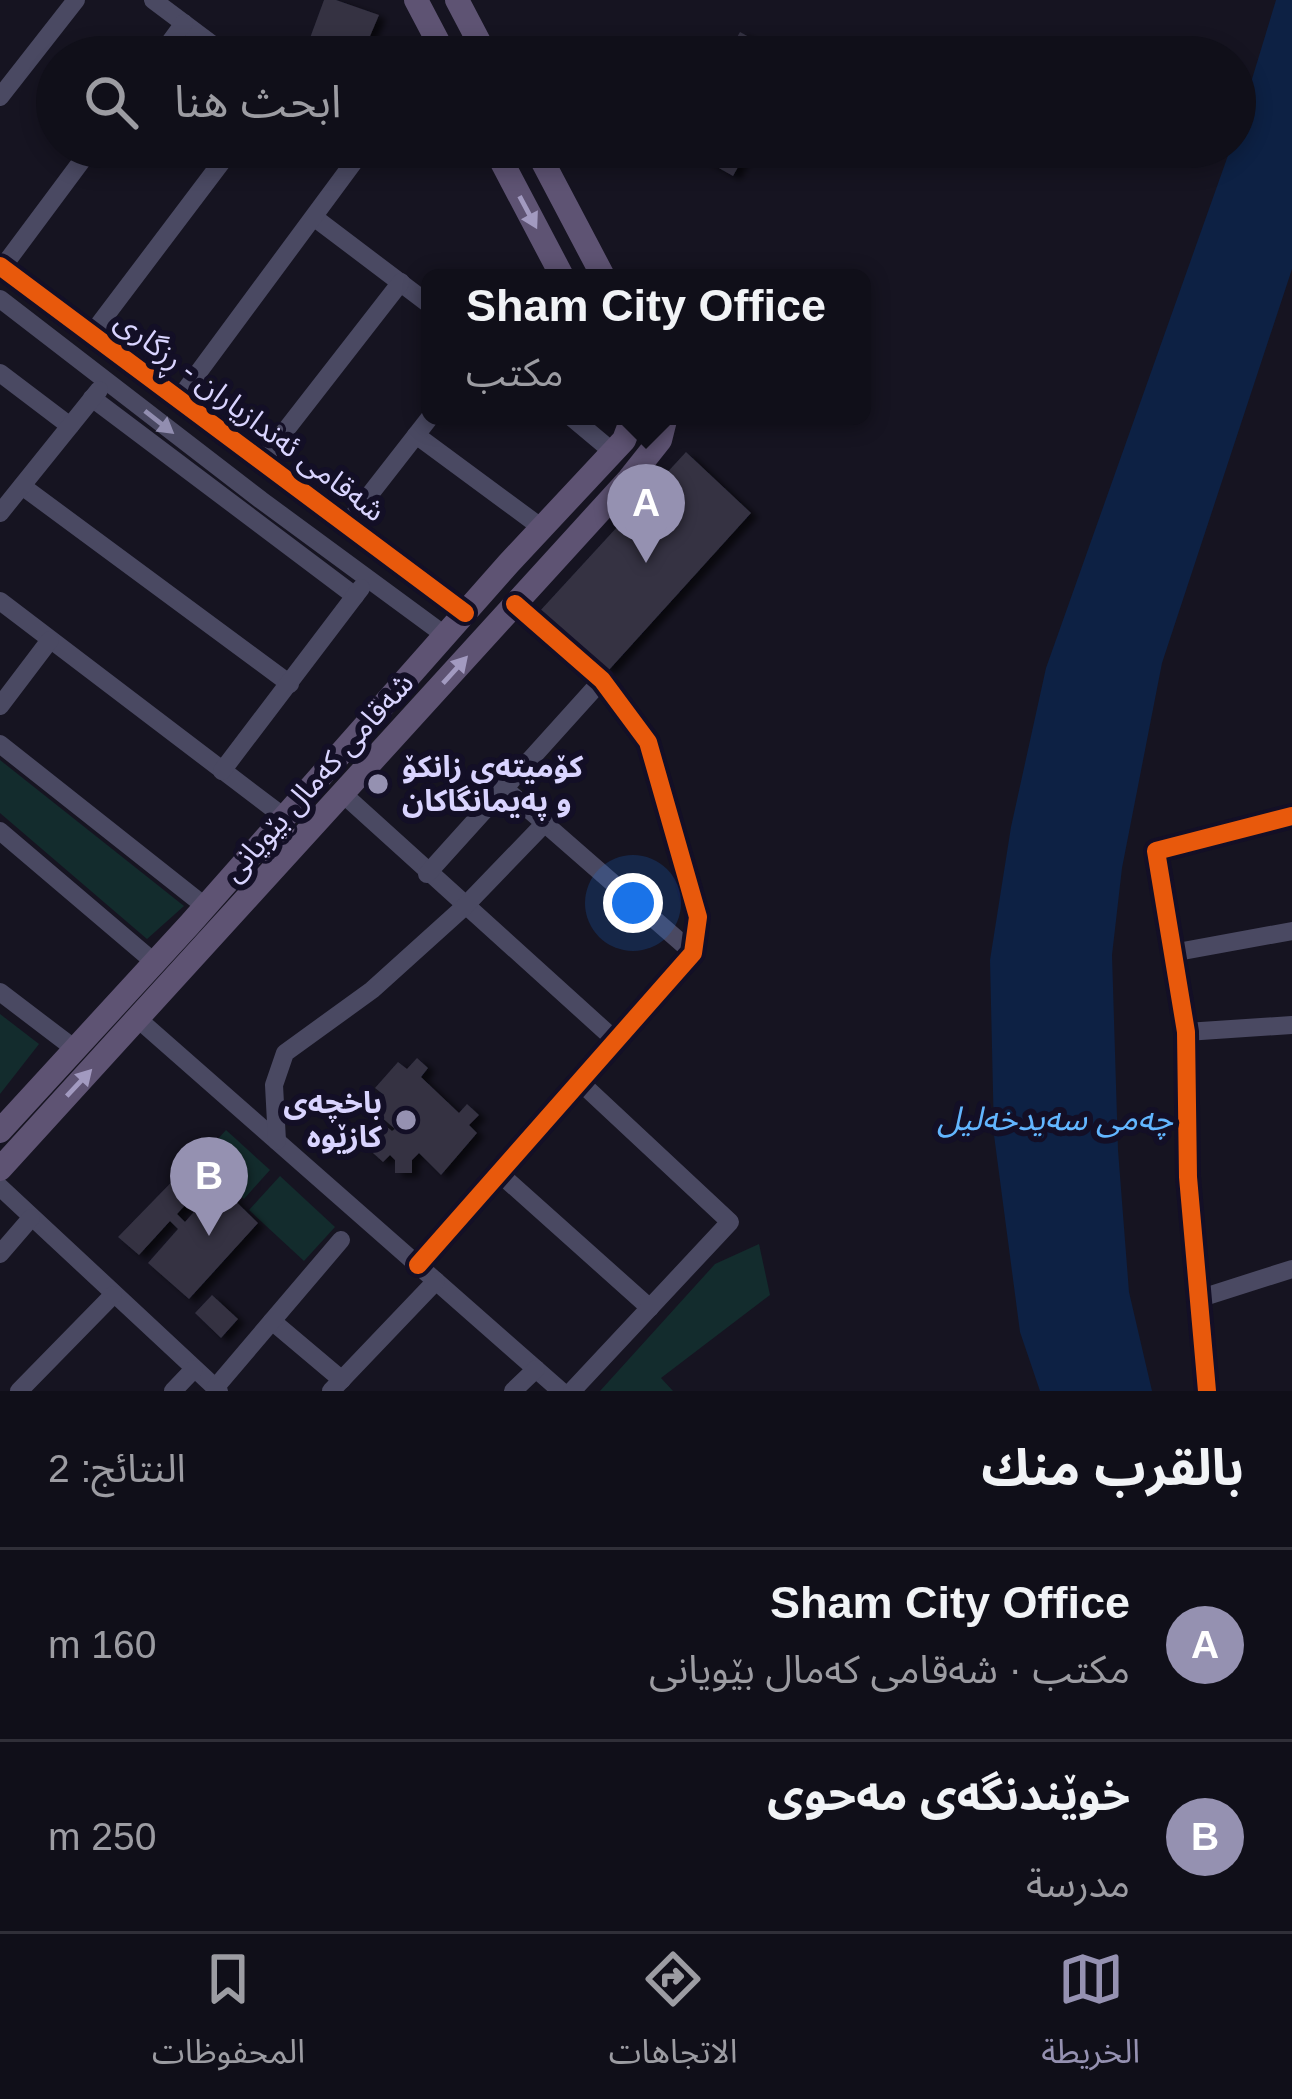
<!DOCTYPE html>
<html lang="ar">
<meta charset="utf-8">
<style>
body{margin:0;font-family:Helvetica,"Noto Sans Arabic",sans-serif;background:#1e1d26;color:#f1f3f6;direction:rtl}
.you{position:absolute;left:633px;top:903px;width:42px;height:42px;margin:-30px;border:9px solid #fff;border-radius:50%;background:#1a73e8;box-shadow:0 0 0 18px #1a73e833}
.badge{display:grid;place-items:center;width:78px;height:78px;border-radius:50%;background:#9591b1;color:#fff;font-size:39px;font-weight:700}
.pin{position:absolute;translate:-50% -99px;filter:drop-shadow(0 3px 6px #0008)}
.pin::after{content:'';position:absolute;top:63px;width:42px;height:36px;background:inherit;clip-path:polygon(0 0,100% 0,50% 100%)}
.popup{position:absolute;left:421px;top:269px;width:450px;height:156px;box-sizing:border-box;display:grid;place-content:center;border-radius:18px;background:#100f19;filter:drop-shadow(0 3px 9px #0005);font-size:39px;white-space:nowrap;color:#9c9ca2}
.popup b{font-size:45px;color:#f1f3f6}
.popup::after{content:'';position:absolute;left:50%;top:100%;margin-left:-24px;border:24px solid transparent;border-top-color:#100f19}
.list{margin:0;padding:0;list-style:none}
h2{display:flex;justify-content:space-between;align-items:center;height:156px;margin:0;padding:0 48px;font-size:51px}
h2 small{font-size:39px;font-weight:400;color:#9c9ca2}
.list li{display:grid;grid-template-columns:78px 1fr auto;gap:36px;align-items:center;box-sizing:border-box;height:192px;padding:0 48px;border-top:3px solid #302f38}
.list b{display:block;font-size:45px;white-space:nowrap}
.list p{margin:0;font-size:39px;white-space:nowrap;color:#9c9ca2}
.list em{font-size:39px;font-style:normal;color:#9c9ca2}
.icon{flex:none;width:66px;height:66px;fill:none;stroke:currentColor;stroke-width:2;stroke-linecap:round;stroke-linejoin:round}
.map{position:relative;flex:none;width:1292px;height:1391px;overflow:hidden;direction:ltr}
.search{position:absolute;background:#100f19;box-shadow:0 6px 18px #0003;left:36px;right:36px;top:36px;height:132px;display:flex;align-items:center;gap:30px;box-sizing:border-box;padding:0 42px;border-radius:66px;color:#9c9ca2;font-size:45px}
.sheet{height:540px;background:#100f19}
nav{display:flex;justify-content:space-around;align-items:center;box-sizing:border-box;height:168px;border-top:3px solid #302f38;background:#100f19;font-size:33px;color:#9c9ca2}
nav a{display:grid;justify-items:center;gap:6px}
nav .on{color:#9591b1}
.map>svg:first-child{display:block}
</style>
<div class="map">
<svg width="1292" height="1391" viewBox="0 0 1292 1391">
<defs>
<filter id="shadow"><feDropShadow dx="7" dy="4" stdDeviation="3" flood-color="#0009"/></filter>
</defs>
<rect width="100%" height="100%" fill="#161421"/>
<!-- green -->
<g fill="#132c2d">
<polygon points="0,760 184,906 147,939 0,813"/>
<polygon points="0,1014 39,1044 0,1094"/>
<polygon points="226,1130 270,1170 244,1199 200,1159"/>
<polygon points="280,1176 335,1227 304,1261 249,1210"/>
<polygon points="759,1244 770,1295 661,1378 673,1391 600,1391 715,1264"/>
</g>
<!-- water -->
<polygon fill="#0d2144" points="1276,0 1292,0 1292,269 1162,663 1122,868 1112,955 1118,1150 1129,1292 1152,1391 1040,1391 1020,1332 994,1135 990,960 1011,827 1046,668 1231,147 1235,147 1235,135"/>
<!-- building -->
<g fill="#343243" filter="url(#shadow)">
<polygon points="324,0 336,0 379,15 361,57 303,57"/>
<polygon points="740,32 785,57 726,57"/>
<polygon points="709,147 749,147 733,176 703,159"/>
<polygon points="686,452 751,513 608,671 539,612"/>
<polygon points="417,1058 428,1068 421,1077 459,1113 467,1104 479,1115 469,1125 477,1133 441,1175 419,1153 412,1160 412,1173 395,1173 395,1160 390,1155 383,1162 363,1144 382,1123 392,1131 395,1129 372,1109 384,1095 375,1088 398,1062 407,1069"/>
<polygon points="192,1161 211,1177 177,1214 185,1222 218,1184 258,1223 189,1299 148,1263 178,1229 170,1221 139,1255 118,1237"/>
<polygon points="212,1295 238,1319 221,1338 195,1313"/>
</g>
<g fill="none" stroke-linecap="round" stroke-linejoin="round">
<!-- minor -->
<g stroke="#4a4962" stroke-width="18">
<polyline points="153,0 229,57"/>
<polyline points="159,57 184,23"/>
<polyline points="0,97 76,0"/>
<polyline points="543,161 570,147"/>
<polyline points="315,218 430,305"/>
<polyline points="0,266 465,613"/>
<polyline points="2,268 92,147"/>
<polyline points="0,299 261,500 446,636"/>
<polyline points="91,335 233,147"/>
<polyline points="0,373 70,426"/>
<polyline points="92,398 355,596"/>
<polyline points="178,400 365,147"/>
<polyline points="570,416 613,452"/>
<polyline points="416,435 542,528"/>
<polyline points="261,462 401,282"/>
<polyline points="22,486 290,684"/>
<polyline points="0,513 99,390"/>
<polyline points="346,525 431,416"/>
<polyline points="0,601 284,817"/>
<polyline points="0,706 50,640"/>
<polyline points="0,744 206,907"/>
<polyline points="222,771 361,588"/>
<polyline points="503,787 693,953"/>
<polyline points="342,793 615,1040"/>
<polyline points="0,831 154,962"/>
<polyline points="427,874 602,680"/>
<polyline points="1172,953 1292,931"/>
<polyline points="0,992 75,1049"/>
<polyline points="138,1019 561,1391"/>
<polyline points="1186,1032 1292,1025"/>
<polyline points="277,1141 274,1085 285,1053 372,990 464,907 545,823"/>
<polyline points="499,1173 650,1308"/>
<polyline points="0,1187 219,1391"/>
<polyline points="0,1254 31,1218"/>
<polyline points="418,1265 693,953 698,917 648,742 602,680 515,604"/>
<polyline points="1198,1299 1292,1269"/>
<polyline points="272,1321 342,1380"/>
<polyline points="215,1388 341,1240"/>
<polyline points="19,1391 113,1295"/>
<polyline points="173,1391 194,1369"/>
<polyline points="331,1391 436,1281"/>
<polyline points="513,1391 536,1369"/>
<polyline points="572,1391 730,1222 579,1081"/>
<polyline points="1207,1391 1188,1177 1186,1032 1156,851 1292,816"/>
</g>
<!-- major -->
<g stroke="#5e5373" stroke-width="24">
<polyline points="416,0 446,57"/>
<polyline points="457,0 487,57"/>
<polyline points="494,147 563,278"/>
<polyline points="535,147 604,278"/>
<polyline points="0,1131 190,924 509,563 624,440 633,416"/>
<polyline points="0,1169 629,479 660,440 666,416"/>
</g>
<!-- cycleway casing -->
<g stroke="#130f26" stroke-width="26">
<g id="cycleway">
<polyline points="0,266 465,613"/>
<polyline points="418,1265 693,953 698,917 648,742 602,680 515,604"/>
<polyline points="1207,1391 1188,1177 1186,1032 1156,851 1292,816"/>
</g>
</g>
<!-- cycleway -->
<use href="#cycleway" stroke="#e8590c" stroke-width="18"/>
</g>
<!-- one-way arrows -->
<defs><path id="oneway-solid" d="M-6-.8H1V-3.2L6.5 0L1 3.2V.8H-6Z" transform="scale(3)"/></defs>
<g fill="#a29ac0">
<use href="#oneway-solid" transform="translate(528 212) rotate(62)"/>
<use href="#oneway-solid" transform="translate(455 670) rotate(-48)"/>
<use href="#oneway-solid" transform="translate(79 1083) rotate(-47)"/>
</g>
<use fill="#928eb0" href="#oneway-solid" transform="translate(159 422) rotate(38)"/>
<!-- markers -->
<g fill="#9591b1" stroke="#130f26" stroke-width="4.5">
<circle cx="378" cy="784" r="12"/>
<circle cx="406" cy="1120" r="12"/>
</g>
<g text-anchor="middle" stroke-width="12" stroke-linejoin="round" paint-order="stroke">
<!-- street labels -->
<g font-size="30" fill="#d9d4ff" stroke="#130f26">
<text transform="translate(250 416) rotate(37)" y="10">شەقامی ئەندازیاران - ڕزگاری</text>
<text transform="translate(318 777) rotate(-48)" y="10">شەقامی کەمال بێویانی</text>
</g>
<!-- poi labels -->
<g font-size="30" font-weight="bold" fill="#d9d4ff" stroke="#130f26" text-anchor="start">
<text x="402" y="777">کۆمیتەی زانکۆ<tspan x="402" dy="34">و پەیمانگاکان</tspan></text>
<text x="382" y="1113" text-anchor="end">باخچەی<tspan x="382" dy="34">کازێوە</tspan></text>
</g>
<!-- water labels -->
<g font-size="33" font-style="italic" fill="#62b6ff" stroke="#130f26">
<text x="1055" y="1130">چەمی سەیدخەلیل</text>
</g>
</g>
</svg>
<div class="you"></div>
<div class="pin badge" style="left:646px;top:563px">A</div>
<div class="popup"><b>Sham City Office</b>مكتب</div>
<div class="pin badge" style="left:209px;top:1236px">B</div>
<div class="search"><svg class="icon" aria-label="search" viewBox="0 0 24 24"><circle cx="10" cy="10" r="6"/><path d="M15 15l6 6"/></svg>ابحث هنا</div>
</div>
<section class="sheet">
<h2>بالقرب منك<small>النتائج: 2</small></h2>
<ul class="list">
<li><span class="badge">A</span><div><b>Sham City Office</b><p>مكتب · شەقامی کەمال بێویانی</p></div><em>160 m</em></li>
<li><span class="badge">B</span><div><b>خوێندنگەی مەحوی</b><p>مدرسة</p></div><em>250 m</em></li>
</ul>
</section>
<nav>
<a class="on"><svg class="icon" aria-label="map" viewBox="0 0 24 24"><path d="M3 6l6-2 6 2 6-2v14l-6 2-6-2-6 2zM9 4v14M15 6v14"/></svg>الخريطة</a>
<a><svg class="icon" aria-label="directions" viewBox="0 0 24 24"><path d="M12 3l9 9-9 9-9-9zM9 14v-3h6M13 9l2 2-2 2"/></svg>الاتجاهات</a>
<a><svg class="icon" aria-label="saved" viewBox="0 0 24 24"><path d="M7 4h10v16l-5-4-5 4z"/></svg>المحفوظات</a>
</nav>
